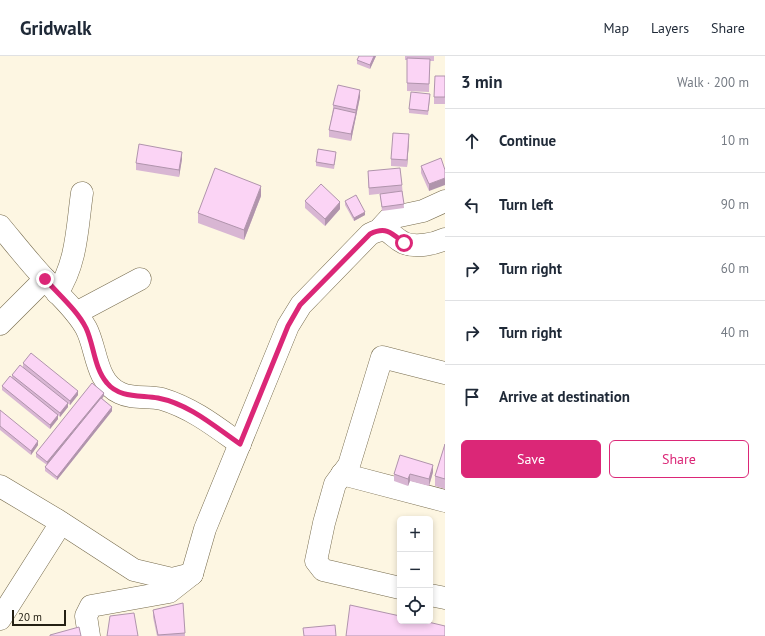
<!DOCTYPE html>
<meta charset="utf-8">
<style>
body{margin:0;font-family:"PT Sans",sans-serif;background:#f2f2f3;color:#1f2937}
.controls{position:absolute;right:12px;bottom:12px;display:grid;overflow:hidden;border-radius:6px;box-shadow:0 2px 6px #0003}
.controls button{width:36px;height:36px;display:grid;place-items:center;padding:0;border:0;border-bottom:1px solid #e0e1e3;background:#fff;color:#1f2937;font:20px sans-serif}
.scale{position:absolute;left:12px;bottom:10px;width:54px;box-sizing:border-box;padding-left:4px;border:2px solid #242013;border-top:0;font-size:11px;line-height:14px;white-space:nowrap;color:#242013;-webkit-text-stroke:3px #fdf6e2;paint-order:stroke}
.stop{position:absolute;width:12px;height:12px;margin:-9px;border:3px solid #db2777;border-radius:50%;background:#fff}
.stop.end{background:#db2777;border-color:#fff;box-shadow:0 1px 4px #0008}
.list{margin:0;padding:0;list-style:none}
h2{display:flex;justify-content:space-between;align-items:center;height:52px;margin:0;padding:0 16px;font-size:17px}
h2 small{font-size:13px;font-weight:400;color:#747a83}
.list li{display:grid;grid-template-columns:26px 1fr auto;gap:12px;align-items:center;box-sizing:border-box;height:64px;padding:0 16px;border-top:1px solid #e0e1e3}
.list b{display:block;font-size:15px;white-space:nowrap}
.list em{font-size:13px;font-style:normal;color:#747a83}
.actions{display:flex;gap:8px;padding:12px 16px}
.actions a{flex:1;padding:9px 0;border:1px solid #db2777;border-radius:6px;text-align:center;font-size:14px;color:#db2777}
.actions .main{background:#db2777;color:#fff}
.icon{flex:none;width:22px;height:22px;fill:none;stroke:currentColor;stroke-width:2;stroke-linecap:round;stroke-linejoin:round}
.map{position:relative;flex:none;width:445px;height:580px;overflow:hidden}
header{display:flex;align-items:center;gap:24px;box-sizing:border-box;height:56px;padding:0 20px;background:#fff;border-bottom:1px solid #e0e1e3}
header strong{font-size:19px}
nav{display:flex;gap:22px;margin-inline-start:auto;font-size:14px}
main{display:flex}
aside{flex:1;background:#fff}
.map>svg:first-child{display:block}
</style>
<header>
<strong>Gridwalk</strong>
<nav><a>Map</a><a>Layers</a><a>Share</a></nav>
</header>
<main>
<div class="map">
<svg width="445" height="580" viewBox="0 0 445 580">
<rect width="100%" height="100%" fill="#fdf6e2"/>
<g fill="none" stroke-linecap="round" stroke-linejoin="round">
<!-- minor casing -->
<g stroke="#766b4d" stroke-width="23">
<g id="minor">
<path d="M 0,170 C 15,188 29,206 45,223 C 58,239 76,253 86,272 C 97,292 95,326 120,337 C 132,343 148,340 162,343 C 192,352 215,370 240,388"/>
<polyline points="379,174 390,162 423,155 445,145"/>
<path d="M 57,237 C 77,207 77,172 82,137"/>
<polyline points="76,257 140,223"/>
<polyline points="0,268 45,223"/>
<polyline points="342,418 445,445"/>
<polyline points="0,430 57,464 134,514 172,523 192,518"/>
<polyline points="400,532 323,514 316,505 324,467 335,428 349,409 382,301 445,317"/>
<polyline points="430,539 445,542"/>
<polyline points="0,563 61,467"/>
<path d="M 89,580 L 86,560 L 91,550 L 169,536 L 192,518 L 205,473 L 288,270 L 301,249 L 370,178 C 390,168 389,180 404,187 C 416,192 434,188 445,183"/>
</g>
</g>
<!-- minor -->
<use href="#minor" stroke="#fff" stroke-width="22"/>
</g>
<!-- wall -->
<g fill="#d8b6d3">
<polygon points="359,0 376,0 370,13 357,8 357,4"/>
<polygon points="405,0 434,0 434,5 430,5 429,36 407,35 407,4 405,4"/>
<polygon points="445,20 445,48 434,48 434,41"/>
<polygon points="360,41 351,85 329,81 329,74 333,53 333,49"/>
<polygon points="430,42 428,59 409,57 409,53"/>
<polygon points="409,85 407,111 391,110 391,103"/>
<polygon points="336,100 334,113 316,110 316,106"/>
<polygon points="182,103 179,121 136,114 136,107"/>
<polygon points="421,110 445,114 429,135 421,117"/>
<polygon points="368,115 402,129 404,152 382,155 380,138 387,137 369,139 368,122"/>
<polygon points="261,140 244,184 198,167 198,157"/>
<polygon points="305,145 340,153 325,170 305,152"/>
<polygon points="345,145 365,159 354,165 345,149"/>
<polygon points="23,307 78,339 70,349 24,312 68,351 60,361 58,359 58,363 50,373 2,334 2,330 12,322 12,319 23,311"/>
<polygon points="104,340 102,342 112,355 57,424 45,415 45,411 47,409 36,401 36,397"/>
<polygon points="0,354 38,389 31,399 0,374"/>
<polygon points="445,388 445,433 435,430 435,420"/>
<polygon points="433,416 429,430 410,425 408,430 394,425 394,418"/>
<polygon points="183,547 185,580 157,580 153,561 153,554"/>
</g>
<!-- shaded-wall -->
<g fill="#b094ac">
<polygon points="374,0 376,0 370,13 370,9"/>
<polygon points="360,34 360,41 351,85 351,78"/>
<polygon points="409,78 409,85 407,111 407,104"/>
<polygon points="182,96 182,103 179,121 179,114"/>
<polygon points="445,122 445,129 429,135 429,128"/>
<polygon points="261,130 261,140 244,184 244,174"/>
<polygon points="340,146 340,153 325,170 325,163"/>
<polygon points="365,156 365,159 354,165 354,162"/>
<polygon points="78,335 78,339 70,349 70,345"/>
<polygon points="104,337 104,340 47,410 47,406"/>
<polygon points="68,347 68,351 60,361 60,357"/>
<polygon points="112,351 112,355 57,424 57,421"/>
<polygon points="58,359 58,363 50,373 50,369"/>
<polygon points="38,385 38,389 31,399 31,395"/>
<polygon points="433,409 433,416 429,430 429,423"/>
<polygon points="410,418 410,425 408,430 408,423"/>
</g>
<!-- building -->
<g fill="#fbd4f5" stroke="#b094ac">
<polygon points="359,0 374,0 370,9 357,4"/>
<polygon points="407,2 430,3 429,28 407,27"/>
<polygon points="435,20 445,20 445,41 434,41"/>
<polygon points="338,29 360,34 356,54 333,49"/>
<polygon points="411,36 430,38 428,55 409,53"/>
<polygon points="334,52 356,57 351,78 329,74"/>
<polygon points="393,77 409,78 407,104 391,103"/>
<polygon points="139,88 182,96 179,114 136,107"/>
<polygon points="318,93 336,96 334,109 316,106"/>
<polygon points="441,102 445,114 445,122 429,128 421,110"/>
<polygon points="215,112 261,130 244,174 198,157"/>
<polygon points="400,112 402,129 369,132 368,115"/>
<polygon points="321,128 340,146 325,163 305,145"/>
<polygon points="402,135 404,148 382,151 380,138"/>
<polygon points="356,139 365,156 354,162 345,145"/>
<polygon points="31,297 78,335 70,345 23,307"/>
<polygon points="20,309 68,347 60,357 12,319"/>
<polygon points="10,320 58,359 50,369 2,330"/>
<polygon points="92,327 104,337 47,406 36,397"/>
<polygon points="101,342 112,351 57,421 45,411"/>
<polygon points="0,354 38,385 31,395 0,370"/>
<polygon points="445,388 445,423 435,420"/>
<polygon points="400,399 433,409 429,423 410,418 408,423 394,418"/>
<polygon points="183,547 185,577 158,579 153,554"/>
<polygon points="350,549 400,560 400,565 424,565 445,570 445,580 346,580"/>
<polygon points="134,557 138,580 107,580 110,560"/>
<polygon points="335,569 336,580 304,580 303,572"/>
<polygon points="79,571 81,580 50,580 50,579"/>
</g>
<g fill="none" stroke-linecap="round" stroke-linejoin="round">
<!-- route -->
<path stroke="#db2777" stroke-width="5" d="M 45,223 C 59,239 77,254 86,272 C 94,289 94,312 107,327 C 119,342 140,339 158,342 C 189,348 214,370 240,388 L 288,270 L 300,249 L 370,178 C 386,170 392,177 404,187"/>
</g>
</svg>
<div class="controls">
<button>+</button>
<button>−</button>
<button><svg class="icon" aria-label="locate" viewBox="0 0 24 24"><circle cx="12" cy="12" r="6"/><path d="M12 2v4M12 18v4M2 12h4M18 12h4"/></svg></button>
</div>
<div class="scale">20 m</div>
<div class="stop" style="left:404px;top:187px"></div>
<div class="stop end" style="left:45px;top:223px"></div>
</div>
<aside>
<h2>3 min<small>Walk · 200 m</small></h2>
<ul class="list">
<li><svg class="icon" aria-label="ahead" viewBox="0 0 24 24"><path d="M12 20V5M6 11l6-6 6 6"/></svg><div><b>Continue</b></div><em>10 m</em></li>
<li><svg class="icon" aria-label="left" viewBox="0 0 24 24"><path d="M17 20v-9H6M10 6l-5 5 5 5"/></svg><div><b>Turn left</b></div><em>90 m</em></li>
<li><svg class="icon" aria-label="right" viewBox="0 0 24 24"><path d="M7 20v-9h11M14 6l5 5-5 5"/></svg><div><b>Turn right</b></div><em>60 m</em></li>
<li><svg class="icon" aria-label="right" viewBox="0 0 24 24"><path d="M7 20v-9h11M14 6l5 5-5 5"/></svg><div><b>Turn right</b></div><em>40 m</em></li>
<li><svg class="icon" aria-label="arrive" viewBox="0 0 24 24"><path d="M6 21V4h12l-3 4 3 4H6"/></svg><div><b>Arrive at destination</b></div></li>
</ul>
<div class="actions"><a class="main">Save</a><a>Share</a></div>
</aside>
</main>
